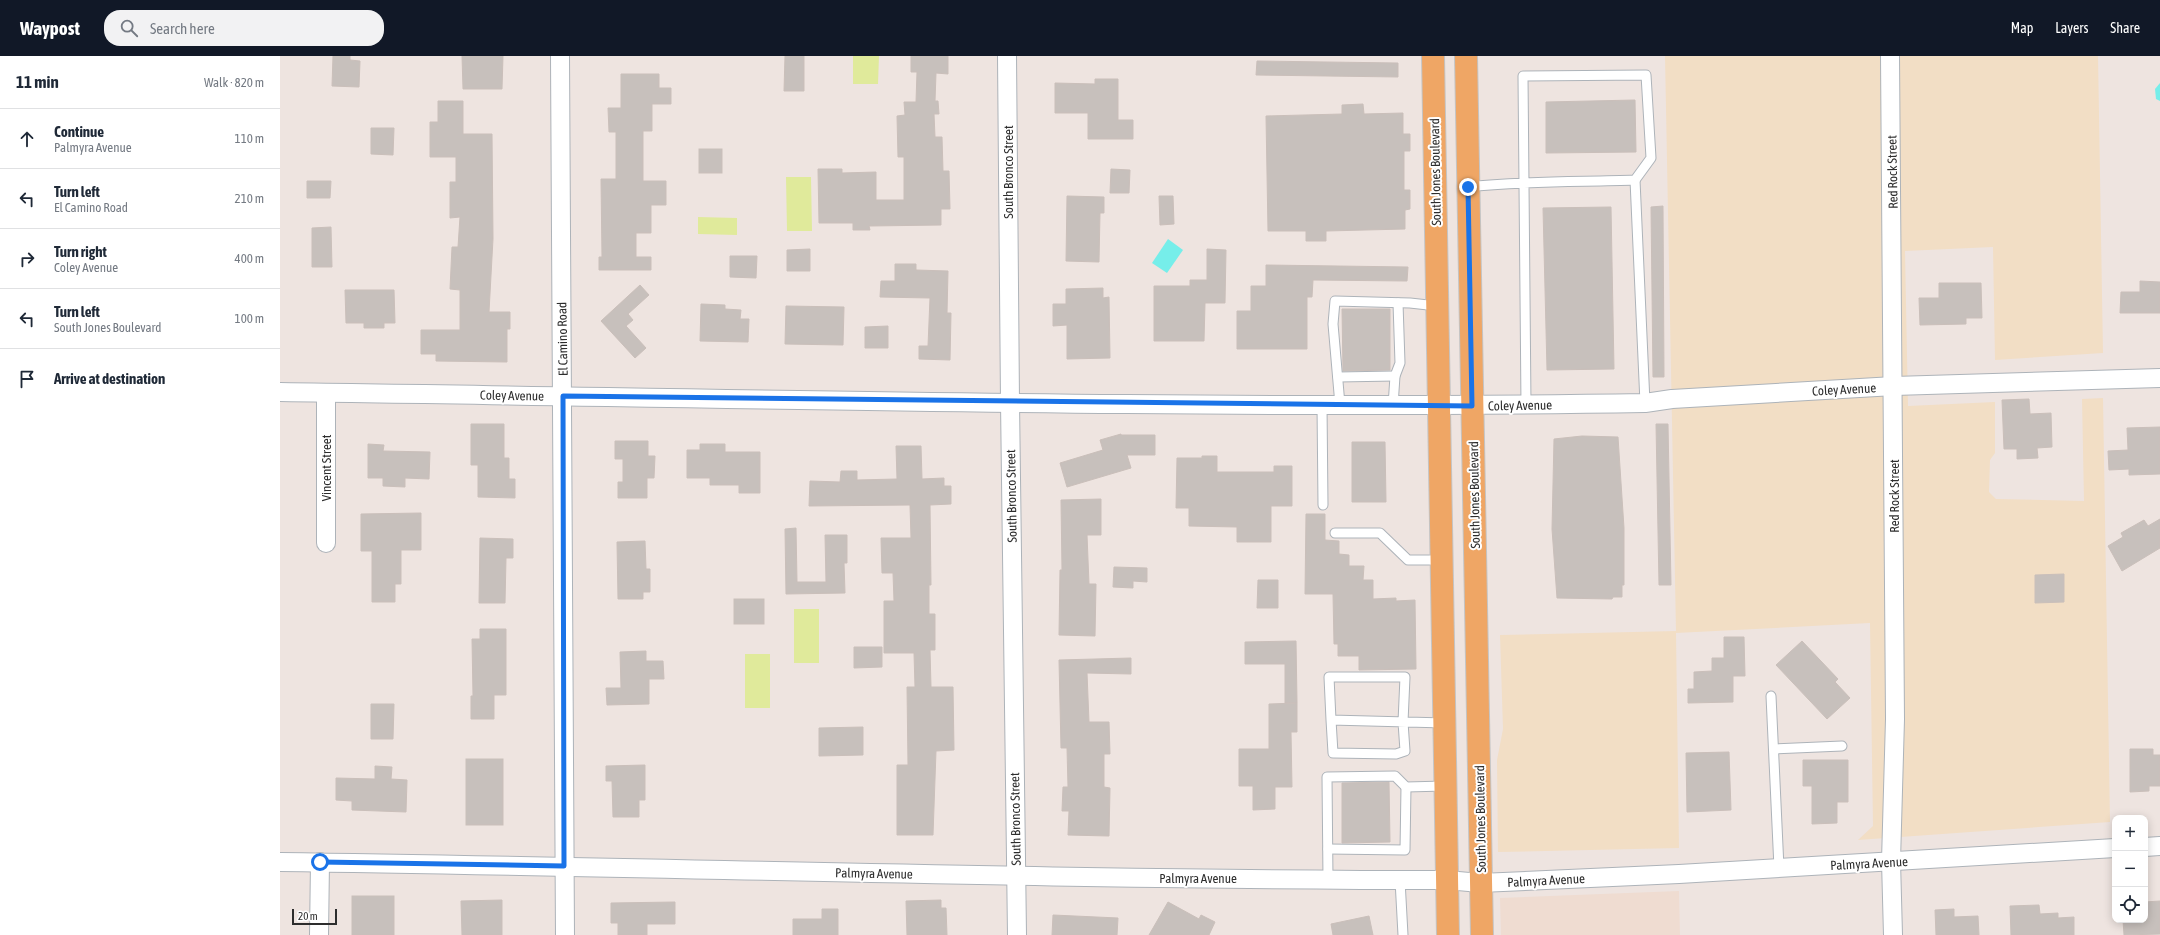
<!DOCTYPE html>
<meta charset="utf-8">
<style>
body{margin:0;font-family:"Asap Condensed",sans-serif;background:#f2f2f3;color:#1f2937}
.controls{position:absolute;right:12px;bottom:12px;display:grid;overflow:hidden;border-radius:8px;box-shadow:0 2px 10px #0003}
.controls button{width:36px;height:36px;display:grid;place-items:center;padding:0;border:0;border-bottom:1px solid #e0e1e3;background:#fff;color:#1f2937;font:20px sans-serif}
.scale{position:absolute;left:12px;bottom:10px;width:45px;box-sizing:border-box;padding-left:4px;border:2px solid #2d2d2d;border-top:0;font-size:11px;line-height:14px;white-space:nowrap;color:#2d2d2d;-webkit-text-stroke:3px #fff;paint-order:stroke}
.stop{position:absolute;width:12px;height:12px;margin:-9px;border:3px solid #1a73e8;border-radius:50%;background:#fff}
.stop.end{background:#1a73e8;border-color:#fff;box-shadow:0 1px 4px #0008}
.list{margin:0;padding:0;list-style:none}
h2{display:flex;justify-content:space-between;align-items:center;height:52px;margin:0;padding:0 16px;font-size:17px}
h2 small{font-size:13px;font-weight:400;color:#747a83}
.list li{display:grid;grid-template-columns:26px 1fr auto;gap:12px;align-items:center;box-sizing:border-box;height:60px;padding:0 16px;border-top:1px solid #e0e1e3}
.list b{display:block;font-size:15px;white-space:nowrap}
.list p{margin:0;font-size:13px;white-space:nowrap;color:#747a83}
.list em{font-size:13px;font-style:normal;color:#747a83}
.icon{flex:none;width:22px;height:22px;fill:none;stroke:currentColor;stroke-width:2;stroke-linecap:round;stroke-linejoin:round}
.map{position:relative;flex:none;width:1880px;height:879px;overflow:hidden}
header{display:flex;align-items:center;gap:24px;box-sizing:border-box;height:56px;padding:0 20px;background:#111827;color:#fff}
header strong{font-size:19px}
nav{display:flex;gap:22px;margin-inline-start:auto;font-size:14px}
.search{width:280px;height:36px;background:#f2f2f3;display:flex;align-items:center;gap:10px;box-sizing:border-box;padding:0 14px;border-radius:16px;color:#747a83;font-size:15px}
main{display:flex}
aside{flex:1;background:#fff}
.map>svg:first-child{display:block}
</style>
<header>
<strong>Waypost</strong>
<div class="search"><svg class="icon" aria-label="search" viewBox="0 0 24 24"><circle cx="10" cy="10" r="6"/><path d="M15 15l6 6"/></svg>Search here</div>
<nav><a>Map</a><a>Layers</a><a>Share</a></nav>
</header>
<main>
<aside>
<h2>11 min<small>Walk · 820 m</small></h2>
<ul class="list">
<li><svg class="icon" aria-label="ahead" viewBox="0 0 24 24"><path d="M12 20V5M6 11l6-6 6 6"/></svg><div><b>Continue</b><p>Palmyra Avenue</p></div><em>110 m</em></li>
<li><svg class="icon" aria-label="left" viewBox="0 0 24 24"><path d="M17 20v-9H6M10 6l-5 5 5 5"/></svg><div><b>Turn left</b><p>El Camino Road</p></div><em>210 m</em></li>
<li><svg class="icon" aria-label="right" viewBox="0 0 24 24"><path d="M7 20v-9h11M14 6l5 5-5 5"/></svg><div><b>Turn right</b><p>Coley Avenue</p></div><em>400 m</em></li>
<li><svg class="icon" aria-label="left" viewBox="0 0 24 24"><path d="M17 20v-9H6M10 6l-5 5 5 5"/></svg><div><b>Turn left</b><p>South Jones Boulevard</p></div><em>100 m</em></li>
<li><svg class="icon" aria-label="arrive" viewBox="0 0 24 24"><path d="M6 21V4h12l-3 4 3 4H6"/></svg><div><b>Arrive at destination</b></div></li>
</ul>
</aside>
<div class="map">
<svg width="1880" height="879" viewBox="0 0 1880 879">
<rect width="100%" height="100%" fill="#eee4e0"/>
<!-- education -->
<polygon fill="#efdcd1" points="1399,835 1400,879 1221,879 1220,842"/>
<!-- sand -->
<polygon fill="#f2dec5" points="1385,0 1818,0 1823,297 1715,304 1713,191 1625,195 1628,350 1715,346 1715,397 1710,404 1709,436 1716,443 1804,445 1802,343 1823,342 1830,766 1578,784 1593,770 1590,567 1396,577 1399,792 1218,796 1217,704 1223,673 1220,579 1396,575"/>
<!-- pitch -->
<g fill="#e0ea9b">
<polygon points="573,0 599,0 598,28 573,28"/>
<polygon points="506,121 531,121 532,175 507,175"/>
<polygon points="418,161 457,162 457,179 418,178"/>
<rect x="514" y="553" width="25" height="54"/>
<polygon points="490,598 490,652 465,652 465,598"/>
</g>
<!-- water -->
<g fill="#76eeea">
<polygon points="1880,27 1880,45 1876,43 1875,33"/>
<polygon points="888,183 903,194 887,217 872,207"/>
</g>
<!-- building -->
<g fill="#c7c0bc" stroke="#cabfba">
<polygon points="53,0 70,0 70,4 80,5 79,31 52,30"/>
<polygon points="182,0 223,0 222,33 183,33"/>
<polygon points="505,0 524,0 524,35 504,35"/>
<polygon points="631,0 668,0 668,18 656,17 655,45 658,45 659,58 654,58 655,81 662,81 663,115 669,115 670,153 661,153 661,169 589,170 590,174 573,174 573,167 539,167 538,113 562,113 562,117 596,116 596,144 624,144 624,101 618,101 617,60 625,59 624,46 636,46 637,16 631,16"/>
<polygon points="977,5 1118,7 1118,21 976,19"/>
<polygon points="341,18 379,18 379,32 391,32 391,48 372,48 372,75 363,75 363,125 386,125 386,149 371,149 371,177 356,177 356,201 371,201 371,214 319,214 319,201 322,201 321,123 336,123 336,76 329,76 328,52 341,52"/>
<polygon points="815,23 838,23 838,64 853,64 853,83 808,83 808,57 775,57 775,27 815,28"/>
<polygon points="1355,44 1356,96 1266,97 1266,46"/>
<polygon points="158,45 183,45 183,78 212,78 213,183 209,256 230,256 230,273 227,273 227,306 156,305 156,298 141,298 141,274 180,274 180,234 170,233 172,191 178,191 180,161 170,162 170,126 176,126 176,101 150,101 150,66 158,66"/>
<polygon points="1083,48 1084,58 1123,57 1123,78 1130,78 1130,95 1124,95 1124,134 1130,134 1130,153 1125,154 1125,173 1046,175 1046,185 1026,185 1026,175 988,175 986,60 1062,58 1062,49"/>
<polygon points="91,72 114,72 113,99 91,98"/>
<rect x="419" y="93" width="23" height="24"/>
<polygon points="831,113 850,114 849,137 830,137"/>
<polygon points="27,125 51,125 50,142 27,142"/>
<polygon points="787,140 824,141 824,157 820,157 819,206 786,205"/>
<polygon points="879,140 893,140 894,168 880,169"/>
<polygon points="1383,150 1384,321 1373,321 1371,151"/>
<polygon points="1331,151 1334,313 1267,314 1263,152"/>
<polygon points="51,171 52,211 32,211 32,172"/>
<polygon points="530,193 530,215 507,215 507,194"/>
<polygon points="927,193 946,194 945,247 925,247 924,285 874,285 874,230 910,230 910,224 927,224"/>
<polygon points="450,200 477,200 476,222 450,221"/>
<polygon points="615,208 636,208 636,214 668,215 667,257 671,257 670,304 639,303 639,290 648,290 650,242 600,241 601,225 615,225"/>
<polygon points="986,209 1128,211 1127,225 1033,224 1032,241 1027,241 1027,293 957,293 957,255 971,255 971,230 986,230"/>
<polygon points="1860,225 1880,226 1880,257 1840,257 1841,236 1860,236"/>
<polygon points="1659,227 1701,227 1702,262 1686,262 1686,268 1640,269 1639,242 1659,242"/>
<polygon points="360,229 369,239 348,258 353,264 346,270 366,292 355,302 321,265"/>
<polygon points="823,232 823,242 829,241 830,302 787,303 787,269 773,270 773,248 786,248 786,233"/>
<polygon points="65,234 114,234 115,267 104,267 104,272 84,272 84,267 66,267"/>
<polygon points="421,248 445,249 445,253 461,254 460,263 469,263 468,286 420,285"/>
<polygon points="506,250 564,251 563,289 505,288"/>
<polygon points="1062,253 1110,253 1110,314 1063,315"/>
<polygon points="608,270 608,292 585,292 585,271"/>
<polygon points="1749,343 1750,358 1771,357 1772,391 1757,392 1758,402 1737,403 1737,393 1724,393 1722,344"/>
<polygon points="191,368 224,368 224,402 229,402 229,423 235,423 235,442 198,441 198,409 191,409"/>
<polygon points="1376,368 1388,368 1391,529 1379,529"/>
<polygon points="1880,371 1880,418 1849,419 1849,413 1829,414 1828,395 1848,394 1847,372"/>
<polygon points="841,378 841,379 875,379 875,399 847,399 851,412 787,431 780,407 823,394 820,384"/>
<polygon points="1302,380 1338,381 1344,472 1344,529 1342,529 1342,541 1333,541 1332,543 1277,542 1272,473 1274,383"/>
<polygon points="335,385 368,385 368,400 375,400 374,422 367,422 367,442 338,442 338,426 343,426 343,403 335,403"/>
<polygon points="1072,386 1105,386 1106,446 1072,446"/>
<polygon points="88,388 104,389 103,395 150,396 149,423 125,422 125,431 103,430 103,422 88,422"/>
<polygon points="420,388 445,388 445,396 480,396 480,437 459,437 459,429 430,429 430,422 407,422 407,394 420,394"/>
<polygon points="616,390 641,390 642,423 664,422 664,430 671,430 671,448 650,449 651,529 649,529 649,558 655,558 655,594 650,594 651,631 673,631 674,694 656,695 653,779 617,779 617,709 628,709 627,631 635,631 634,597 604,597 604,545 614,545 613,517 602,517 601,482 631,482 630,449 529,450 530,425 560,426 561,415 577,415 577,424 617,423"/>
<polygon points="922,400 937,400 937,416 994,416 994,410 1012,410 1012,450 991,450 991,486 957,486 957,471 909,470 909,452 896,452 897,402 922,402"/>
<polygon points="821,443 821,479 807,479 809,528 816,528 815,580 779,579 780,514 782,514 781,444"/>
<polygon points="141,457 141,494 121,494 121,528 115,528 115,546 92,546 92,495 81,495 81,458"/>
<polygon points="1026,458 1045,458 1045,484 1059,485 1059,498 1069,499 1069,510 1084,510 1083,524 1093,524 1093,543 1116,542 1116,545 1135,544 1136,613 1079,614 1079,600 1058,600 1058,588 1054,588 1053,538 1025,538"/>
<polygon points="1880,463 1880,492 1842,515 1828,490 1843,481 1841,477 1864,464 1868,470"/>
<polygon points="516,472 517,526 546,526 545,479 567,479 567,507 564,507 565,537 506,538 505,473"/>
<polygon points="200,482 233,483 233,502 226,502 225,547 199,547"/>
<polygon points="365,485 366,513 370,513 370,536 363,536 363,543 338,543 337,486"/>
<polygon points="834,511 867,512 867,526 853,525 853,532 833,531"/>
<polygon points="1784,518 1784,546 1755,547 1755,519"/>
<polygon points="978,524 998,524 998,552 977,552"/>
<rect x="454" y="543" width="30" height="25"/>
<polygon points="200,573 226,573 226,639 214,639 214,663 191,663 191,640 193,640 192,583 200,583"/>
<polygon points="1444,581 1464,581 1465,620 1453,620 1453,646 1408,647 1408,633 1414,633 1414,616 1432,615 1432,602 1444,602"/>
<polygon points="1016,585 1017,647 1005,647 1005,608 965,608 965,586"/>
<polygon points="1522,585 1558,623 1555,626 1570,642 1547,663 1496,609"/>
<polygon points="574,591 602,591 602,611 574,612"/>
<polygon points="366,595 366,605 383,605 384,623 369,623 369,648 327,649 326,632 341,632 340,596"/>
<polygon points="851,602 851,618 807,617 809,666 829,666 830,698 824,698 824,731 830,732 829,780 788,779 789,755 782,755 783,731 788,731 787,692 781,692 779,604"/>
<polygon points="1017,647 1017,676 1011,676 1012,731 995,731 995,753 973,754 973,730 959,730 959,693 989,693 989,648"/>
<polygon points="91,648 114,648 113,683 91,683"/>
<polygon points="583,671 583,699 539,700 539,672"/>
<polygon points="1850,693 1873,693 1873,699 1880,699 1880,730 1869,730 1869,735 1850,736"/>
<polygon points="1449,696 1451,754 1407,756 1406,697"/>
<rect x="186" y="703" width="37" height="66"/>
<polygon points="1523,704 1568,704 1568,746 1557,746 1557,767 1532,768 1532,730 1523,730"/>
<polygon points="365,709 365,744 359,744 359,761 333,761 332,725 326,725 326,710"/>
<polygon points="95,710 112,711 111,723 127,724 126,756 72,754 72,745 56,744 56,722 95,723"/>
<polygon points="1109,726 1110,786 1062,787 1062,727"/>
<rect x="72" y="840" width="42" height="39"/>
<polygon points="222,844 222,879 182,879 181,845"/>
<polygon points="661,844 661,852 666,852 667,879 627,879 626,845"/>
<polygon points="1880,845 1880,878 1844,879 1843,864 1865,864 1865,846"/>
<polygon points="395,846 395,868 367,868 367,879 338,879 338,867 331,867 331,847"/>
<polygon points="888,846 919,863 921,859 935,866 929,879 869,879"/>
<polygon points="1759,849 1760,858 1778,857 1778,862 1794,861 1794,879 1731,879 1730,850"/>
<polygon points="542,853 558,853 558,879 513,879 513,863 542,863"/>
<polygon points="1674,853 1674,861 1698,860 1699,879 1656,879 1655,854"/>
<polygon points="773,859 838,862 837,879 772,879"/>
<polygon points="1089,860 1093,879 1053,879 1051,868"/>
</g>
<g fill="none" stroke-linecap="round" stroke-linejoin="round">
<!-- service casing -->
<g stroke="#adb3b9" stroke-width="11">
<g id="service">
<polyline points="1355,124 1365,347"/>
<path d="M 1188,131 C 1243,125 1299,126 1355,124 L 1371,102 L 1366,19 L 1243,20 L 1246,349"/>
<polyline points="1058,321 1115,320"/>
<polyline points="1042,349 1043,449"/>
<polyline points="1060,349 1053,268 1055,245 1130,247 1157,250"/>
<polyline points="1113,350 1115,320 1120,307 1118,247"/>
<polyline points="1055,477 1100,477 1128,504 1162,504"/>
<polyline points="1491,640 1499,812"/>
<polyline points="1051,664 1053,697 1116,698 1125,695 1123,666 1125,621 1049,621 1051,664 1165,667"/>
<polyline points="1495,693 1562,690"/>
<polyline points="1048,793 1125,794 1126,731"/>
<polyline points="1048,823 1047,721 1115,720 1126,731 1165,730"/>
<polyline points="1120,824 1123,879"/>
</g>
</g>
<!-- minor casing -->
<g stroke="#adb3b9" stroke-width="20">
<g id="minor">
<polyline points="280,0 285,879"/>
<polyline points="727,0 730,346 737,879"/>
<polyline points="1610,0 1615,663 1611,805 1613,879"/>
<path d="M 0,336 C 455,342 910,354 1365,347 L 1392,343 L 1614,330 L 1880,322"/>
<polyline points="46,337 46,487"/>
<polyline points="1865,791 1880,790"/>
<path d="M 0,806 C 389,811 778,824 1167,824 L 1200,827 L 1399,818 L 1835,792"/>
<polyline points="39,879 40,806"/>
</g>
</g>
<!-- primary casing -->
<g stroke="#c4c4c4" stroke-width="24">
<g id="primary">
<polyline points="1153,0 1168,879"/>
<polyline points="1186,0 1202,879"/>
</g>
</g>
<!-- service -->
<use href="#service" stroke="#fff" stroke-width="9"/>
<!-- minor -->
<use href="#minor" stroke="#fff" stroke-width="18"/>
<!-- primary -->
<use href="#primary" stroke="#efa665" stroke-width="22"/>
</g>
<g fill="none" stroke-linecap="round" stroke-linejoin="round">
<!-- route -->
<polyline stroke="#1a73e8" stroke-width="5" points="40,806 284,810 283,340 1192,350 1188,131"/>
</g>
<g text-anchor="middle" stroke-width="4" stroke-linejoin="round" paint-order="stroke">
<!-- street labels -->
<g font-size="13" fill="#2d2d2d" stroke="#fff">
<text transform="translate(728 116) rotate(-90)" y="5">South Bronco Street</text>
<text transform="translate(1155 116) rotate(-91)" y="5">South Jones Boulevard</text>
<text transform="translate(1612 116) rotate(-91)" y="5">Red Rock Street</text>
<text transform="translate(282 283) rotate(-91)" y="5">El Camino Road</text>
<text transform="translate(1564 333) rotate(-3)" y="5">Coley Avenue</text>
<text transform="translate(232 339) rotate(1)" y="5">Coley Avenue</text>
<text transform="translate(1240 349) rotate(-1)" y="5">Coley Avenue</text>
<text transform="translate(46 412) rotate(-90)" y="5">Vincent Street</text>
<text transform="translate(1194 439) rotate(-91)" y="5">South Jones Boulevard</text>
<text transform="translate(731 440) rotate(-91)" y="5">South Bronco Street</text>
<text transform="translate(1614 440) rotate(-90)" y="5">Red Rock Street</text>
<text transform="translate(735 763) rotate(-91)" y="5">South Bronco Street</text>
<text transform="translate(1200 763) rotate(-91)" y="5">South Jones Boulevard</text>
<text transform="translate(1589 807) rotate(-3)" y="5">Palmyra Avenue</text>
<text transform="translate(594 817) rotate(1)" y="5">Palmyra Avenue</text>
<text x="918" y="827">Palmyra Avenue</text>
<text transform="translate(1266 824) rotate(-3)" y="5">Palmyra Avenue</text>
</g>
</g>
</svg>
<div class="controls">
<button>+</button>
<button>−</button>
<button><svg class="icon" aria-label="locate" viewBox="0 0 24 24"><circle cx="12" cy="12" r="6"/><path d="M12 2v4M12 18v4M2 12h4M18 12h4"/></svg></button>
</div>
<div class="scale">20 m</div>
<div class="stop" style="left:40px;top:806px"></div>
<div class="stop end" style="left:1188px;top:131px"></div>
</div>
</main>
